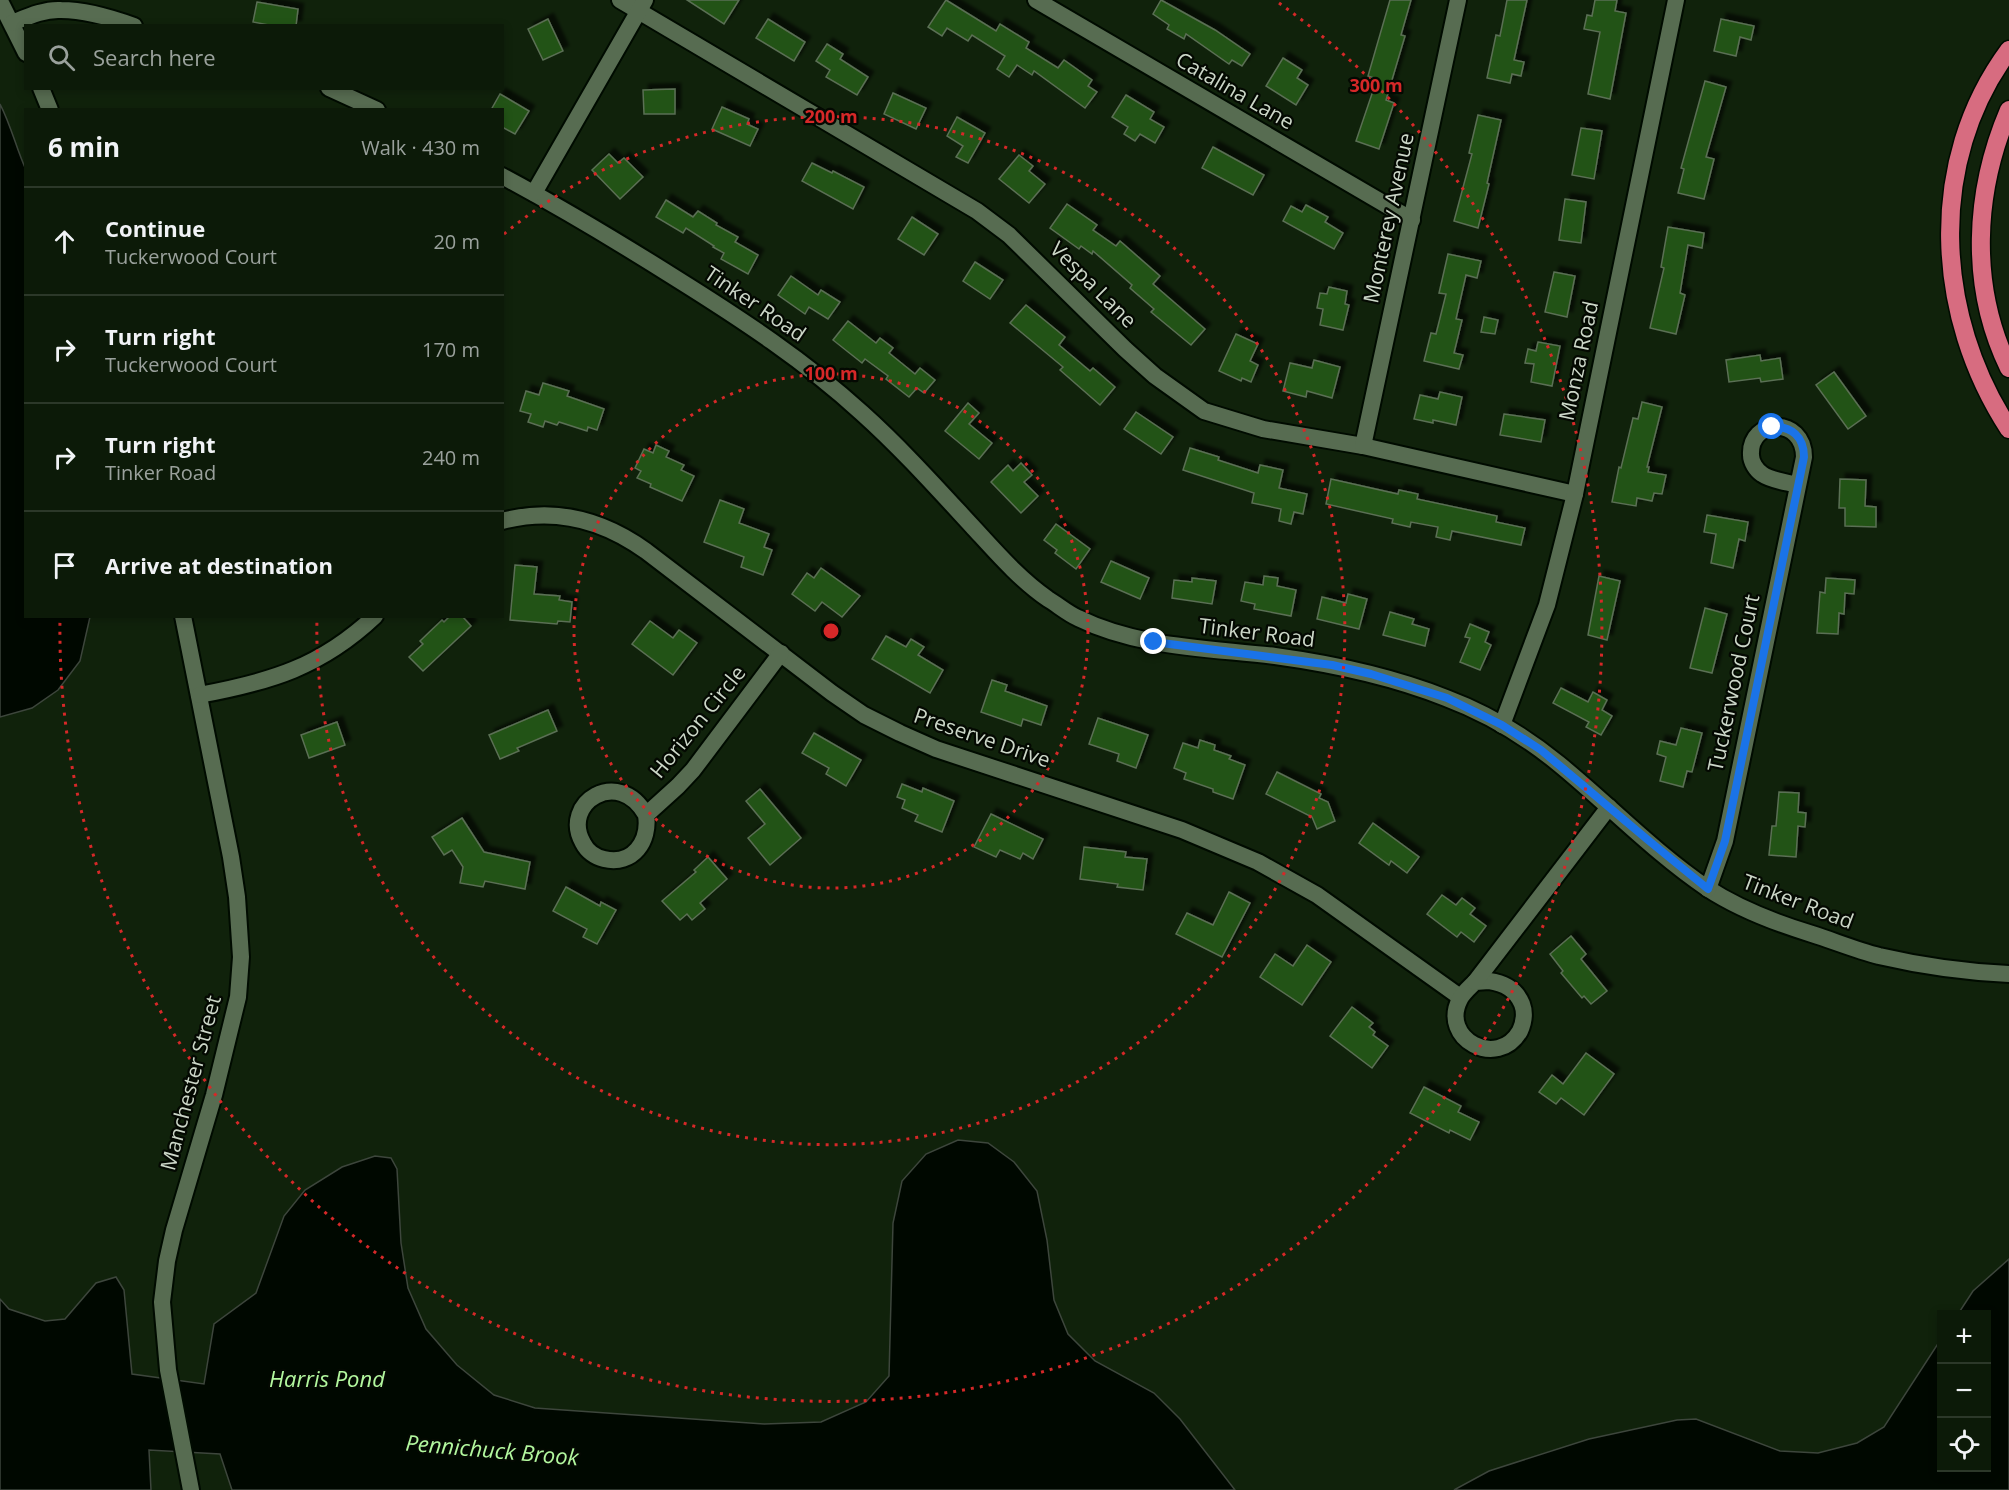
<!DOCTYPE html>
<meta charset="utf-8">
<style>
body{margin:0;font-family:"Open Sans",sans-serif;background:#152312;color:#f1f3f6}
.controls{position:absolute;right:18px;bottom:18px;display:grid;overflow:hidden;border-radius:0px;box-shadow:0 3px 9px #0003}
.controls button{width:54px;height:54px;display:grid;place-items:center;padding:0;border:0;border-bottom:2px solid #2c3829;background:#0c1a08;color:#f1f3f6;font:30px sans-serif}
.stop{position:absolute;width:18px;height:18px;margin:-14px;border:4px solid #1a73e8;border-radius:50%;background:#fff}
.stop.end{background:#1a73e8;border-color:#fff;box-shadow:0 2px 6px #0008}
.list{margin:0;padding:0;list-style:none}
h2{display:flex;justify-content:space-between;align-items:center;height:78px;margin:0;padding:0 24px;font-size:26px}
h2 small{font-size:20px;font-weight:400;color:#9aa19c}
.list li{display:grid;grid-template-columns:39px 1fr auto;gap:18px;align-items:center;box-sizing:border-box;height:108px;padding:0 24px;border-top:2px solid #2c3829}
.list b{display:block;font-size:22px;white-space:nowrap}
.list p{margin:0;font-size:20px;white-space:nowrap;color:#9aa19c}
.list em{font-size:20px;font-style:normal;color:#9aa19c}
.icon{flex:none;width:33px;height:33px;fill:none;stroke:currentColor;stroke-width:2;stroke-linecap:round;stroke-linejoin:round}
.map{position:relative;flex:none;width:2009px;height:1490px;overflow:hidden}
.search{position:absolute;background:#0c1a08;box-shadow:0 3px 9px #0003;left:24px;top:24px;width:480px;height:66px;display:flex;align-items:center;gap:15px;box-sizing:border-box;padding:0 21px;border-radius:0px;color:#9aa19c;font-size:22px}
.panel{position:absolute;background:#0c1a08;box-shadow:0 3px 9px #0003;left:24px;top:108px;width:480px;height:510px;border-radius:0px}
.map>svg:first-child{display:block}
</style>
<div class="map">
<svg width="2009" height="1490" viewBox="0 0 2009 1490">
<defs>
<filter id="shadow"><feDropShadow dx="5.5" dy="-5.5" stdDeviation="1.5" flood-color="#0009"/></filter>
</defs>
<rect width="100%" height="100%" fill="#10220b"/>
<!-- water -->
<g fill="#000800" stroke="#3d463c" stroke-width="1.5">
<path d="M 0,104 C 11,125 16,148 26,170 L 26,616 L 90,617 L 80,661 L 58,690 L 32,708 L 0,717 Z"/>
<polygon points="958,1140 988,1143 1014,1162 1037,1191 1047,1240 1054,1300 1068,1334 1095,1361 1154,1393 1180,1419 1235,1490 232,1490 220,1454 149,1450 151,1490 0,1490 0,1299 9,1309 45,1321 65,1319 96,1283 116,1277 124,1290 132,1374 204,1384 214,1324 256,1293 284,1216 305,1190 342,1167 375,1156 391,1158 397,1169 401,1243 408,1288 426,1329 457,1365 494,1395 535,1408 764,1424 821,1422 866,1402 889,1376 893,1223 902,1181 926,1154"/>
<polygon points="2009,1259 2009,1490 1454,1490 1489,1471 1589,1439 1677,1420 1696,1419 1780,1451 1818,1453 1857,1443 1884,1427 1941,1339 1942,1468 1986,1468 1986,1314 1958,1314 1973,1291"/>
</g>
<!-- building -->
<g fill="#245214" stroke="#5a6f54" stroke-width="1.5" filter="url(#shadow)">
<polygon points="687,0 739,0 724,24"/>
<polygon points="946,0 996,31 1000,24 1029,42 1026,48 1058,68 1064,60 1092,80 1088,86 1097,92 1085,108 1034,71 1032,75 1017,65 1009,77 997,69 1005,56 972,35 968,41 947,28 942,36 928,27"/>
<polygon points="1161,0 1215,30 1250,54 1242,66 1232,60 1229,64 1186,34 1184,39 1167,29 1169,25 1153,14"/>
<polygon points="1390,0 1411,0 1401,35 1405,36 1386,100 1394,103 1379,149 1356,141 1377,79 1368,76"/>
<polygon points="1507,0 1527,0 1514,60 1524,62 1521,76 1512,74 1510,83 1487,78 1496,35 1500,36"/>
<polygon points="1595,0 1617,0 1615,11 1626,13 1610,99 1588,94 1600,32 1584,29 1587,15 1592,16"/>
<polygon points="257,2 298,9 296,26 274,26 253,22"/>
<polygon points="548,19 563,51 543,60 528,29"/>
<polygon points="768,19 805,42 794,61 756,38"/>
<polygon points="1721,19 1754,26 1751,40 1740,37 1736,56 1714,51"/>
<polygon points="827,44 843,54 840,59 868,77 857,95 826,77 830,70 816,61"/>
<polygon points="1283,58 1302,70 1297,78 1308,85 1296,105 1266,86"/>
<polygon points="1705,81 1726,87 1706,157 1714,159 1704,199 1678,193 1684,169 1681,168"/>
<polygon points="675,89 675,114 644,114 643,90"/>
<polygon points="893,93 926,108 916,129 884,114"/>
<polygon points="500,94 529,111 515,134 502,127 502,110 491,110"/>
<polygon points="1126,95 1154,112 1150,119 1164,127 1155,143 1140,134 1135,141 1124,134 1128,127 1112,117"/>
<polygon points="722,107 749,119 747,124 758,129 750,146 712,129"/>
<polygon points="1478,115 1501,120 1487,183 1489,184 1478,228 1454,221 1472,154 1469,153"/>
<polygon points="957,117 985,133 968,163 956,157 963,146 947,136"/>
<polygon points="1581,128 1602,131 1594,179 1572,175"/>
<polygon points="1213,147 1264,175 1253,195 1202,168"/>
<polygon points="609,154 618,163 624,158 643,177 620,199 592,170"/>
<polygon points="1019,155 1033,166 1029,171 1045,184 1029,203 999,179"/>
<polygon points="812,163 832,173 833,171 864,187 853,209 802,181"/>
<polygon points="1565,199 1586,202 1581,243 1559,240"/>
<polygon points="666,200 693,217 698,211 717,223 716,225 738,237 735,242 758,255 748,274 721,259 724,253 713,247 714,246 686,228 683,233 656,217"/>
<polygon points="1067,204 1097,225 1093,230 1116,246 1120,241 1160,276 1153,284 1205,329 1191,345 1151,312 1154,309 1130,288 1132,285 1093,251 1092,254 1081,246 1079,249 1050,228"/>
<polygon points="1306,205 1328,217 1325,222 1343,233 1334,249 1283,221 1291,206 1302,212"/>
<polygon points="912,217 938,234 924,255 898,239"/>
<polygon points="1668,227 1704,233 1702,248 1688,245 1680,293 1685,295 1676,334 1650,328 1664,268 1661,267"/>
<polygon points="1448,254 1481,261 1477,278 1466,275 1456,319 1462,320 1454,353 1463,355 1459,369 1424,361 1431,333 1436,334 1446,294 1439,293"/>
<polygon points="975,262 1003,280 990,299 963,281"/>
<polygon points="1554,272 1575,276 1567,317 1545,312"/>
<polygon points="791,276 818,295 821,290 840,302 828,319 809,307 805,314 778,295"/>
<polygon points="1329,287 1347,291 1345,304 1349,305 1343,330 1320,325 1323,309 1317,308 1320,293 1327,294"/>
<polygon points="1026,305 1065,337 1059,345 1090,371 1093,368 1115,387 1100,405 1060,370 1063,367 1010,323"/>
<polygon points="1484,317 1498,320 1495,334 1481,332"/>
<polygon points="848,321 876,343 880,338 893,348 889,353 915,374 920,368 935,380 924,393 917,388 909,397 886,379 888,376 865,359 862,363 833,340"/>
<polygon points="1236,334 1258,344 1250,361 1258,365 1251,382 1242,378 1241,381 1219,371"/>
<polygon points="1538,342 1560,346 1552,386 1531,382 1534,364 1525,363 1528,349 1536,351"/>
<polygon points="1760,355 1761,361 1780,358 1783,379 1761,382 1760,378 1729,382 1726,360"/>
<polygon points="1314,360 1340,367 1332,398 1307,391 1306,397 1283,391 1290,363 1312,368"/>
<polygon points="1834,372 1866,416 1848,429 1816,385"/>
<polygon points="543,383 569,391 567,396 604,409 597,430 588,427 587,431 559,422 557,425 545,421 543,427 528,422 531,414 520,411 526,391 539,395"/>
<polygon points="1440,392 1462,397 1456,425 1433,420 1433,423 1414,419 1420,395 1438,399"/>
<polygon points="1642,402 1662,407 1647,467 1649,467 1648,472 1666,475 1662,494 1654,493 1652,501 1637,498 1636,506 1612,502 1619,467 1621,468 1633,418 1638,419"/>
<polygon points="968,403 979,413 969,424 992,443 979,459 945,431"/>
<polygon points="1136,412 1173,437 1161,454 1124,429"/>
<polygon points="1504,414 1545,420 1541,442 1500,435"/>
<polygon points="656,445 669,451 666,457 684,465 681,470 694,476 682,501 650,487 651,484 637,478 641,471 635,468 644,449 653,453"/>
<polygon points="1190,448 1219,457 1218,460 1258,473 1260,465 1283,470 1279,488 1307,494 1303,514 1294,512 1291,524 1279,521 1281,509 1252,503 1254,493 1183,470"/>
<polygon points="1021,463 1032,475 1024,482 1038,496 1021,513 991,482 1008,465 1013,471"/>
<polygon points="1331,479 1398,494 1399,490 1418,494 1417,499 1497,516 1496,522 1525,528 1521,545 1452,531 1450,540 1436,537 1438,527 1411,522 1410,527 1392,523 1393,519 1326,504"/>
<polygon points="1840,479 1866,480 1865,506 1876,507 1876,527 1845,526 1845,508 1839,508"/>
<polygon points="720,500 744,509 739,523 769,534 764,547 772,550 763,575 741,567 744,557 704,542"/>
<polygon points="1707,515 1748,522 1745,541 1739,539 1733,568 1711,563 1716,534 1704,532"/>
<polygon points="1056,524 1090,549 1076,569 1055,553 1057,550 1044,540"/>
<polygon points="1111,561 1149,578 1140,599 1101,582"/>
<polygon points="515,565 537,567 534,594 560,596 559,600 572,602 570,622 558,621 557,624 510,620"/>
<polygon points="821,568 860,596 842,617 822,602 815,611 792,594 807,573 814,578"/>
<polygon points="1264,576 1278,578 1277,586 1296,590 1291,616 1254,609 1255,604 1241,601 1245,582 1263,585"/>
<polygon points="1599,576 1620,581 1607,640 1588,635"/>
<polygon points="1192,578 1216,581 1212,604 1172,598 1174,580 1192,582"/>
<polygon points="1826,578 1855,580 1854,594 1845,593 1844,614 1839,613 1838,634 1817,633 1820,592 1825,593"/>
<polygon points="1348,594 1367,599 1359,629 1317,619 1322,597 1346,603"/>
<polygon points="1705,608 1727,614 1712,673 1690,668"/>
<polygon points="1390,612 1414,619 1412,624 1429,629 1425,646 1383,635"/>
<polygon points="450,616 462,616 471,626 423,671 409,657 423,644 420,641 442,620 444,622"/>
<polygon points="650,621 673,638 679,630 697,643 673,675 632,644"/>
<polygon points="1470,624 1489,632 1485,642 1491,645 1480,670 1460,662 1470,638 1465,637"/>
<polygon points="886,636 906,647 911,639 924,647 918,655 943,670 930,693 872,659"/>
<polygon points="992,680 1007,685 1005,691 1047,706 1041,725 1023,719 1021,726 981,712"/>
<polygon points="1561,688 1588,702 1593,692 1607,700 1602,710 1612,716 1601,735 1586,727 1589,722 1553,703"/>
<polygon points="548,710 557,731 517,748 519,751 500,759 489,735"/>
<polygon points="1098,718 1148,735 1136,768 1117,761 1119,754 1089,744"/>
<polygon points="337,722 345,745 309,758 301,735"/>
<polygon points="1681,728 1702,733 1692,772 1687,771 1683,787 1660,781 1666,757 1657,754 1660,741 1676,745"/>
<polygon points="814,733 861,760 846,786 826,774 829,768 802,753"/>
<polygon points="1200,740 1215,745 1214,750 1231,756 1229,759 1245,765 1233,799 1213,792 1213,789 1184,779 1186,773 1174,768 1183,743 1198,748"/>
<polygon points="1277,772 1321,794 1319,798 1328,802 1335,821 1317,829 1312,817 1266,794"/>
<polygon points="902,784 922,792 923,788 954,801 942,832 915,821 918,815 902,808 905,800 897,797"/>
<polygon points="760,789 801,838 770,865 748,838 765,824 746,801"/>
<polygon points="1779,792 1799,793 1798,812 1806,813 1805,827 1798,826 1796,857 1769,855 1772,826 1776,826"/>
<polygon points="991,814 1043,839 1033,859 1023,853 1020,859 1000,850 996,857 974,847"/>
<polygon points="462,818 484,852 530,862 525,889 485,881 483,887 460,883 463,867 452,850 444,855 432,837"/>
<polygon points="1373,823 1419,857 1407,873 1391,861 1389,865 1359,843"/>
<polygon points="1084,847 1126,852 1125,857 1147,859 1143,890 1117,887 1118,884 1080,879"/>
<polygon points="708,857 727,879 700,903 705,909 692,920 687,914 680,920 662,901 696,872 694,870"/>
<polygon points="566,887 600,906 601,902 616,910 597,944 583,937 587,929 553,911"/>
<polygon points="1229,892 1250,903 1222,957 1176,934 1187,913 1213,925"/>
<polygon points="1442,895 1456,905 1462,898 1475,908 1470,914 1486,926 1474,942 1461,932 1457,937 1427,914"/>
<polygon points="1571,936 1586,954 1581,959 1607,991 1591,1004 1584,996 1582,998 1561,973 1563,971 1550,954"/>
<polygon points="1307,945 1331,962 1302,1005 1260,977 1275,954 1293,966"/>
<polygon points="1352,1007 1373,1023 1369,1027 1375,1032 1373,1035 1388,1046 1372,1068 1330,1036"/>
<polygon points="1586,1053 1614,1074 1584,1115 1561,1098 1556,1104 1539,1092 1552,1075 1563,1084"/>
<polygon points="1424,1087 1461,1106 1458,1112 1479,1122 1470,1140 1450,1130 1449,1133 1410,1113"/>
</g>
<g fill="none" stroke-linecap="round" stroke-linejoin="round">
<!-- minor casing -->
<g stroke="#000b00" stroke-width="20">
<g id="minor">
<polyline points="620,0 977,211 1009,235 1125,349 1155,376 1204,411 1263,429 1363,446 1575,494"/>
<polyline points="1036,0 1412,220"/>
<polyline points="0,1 26,53"/>
<path d="M 12,23 C 27,17 44,9 61,10 C 84,10 112,18 134,26"/>
<polyline points="41,88 50,110"/>
<polyline points="329,88 377,110"/>
<path d="M 502,176 C 562,208 620,243 677,279 C 741,319 805,361 862,413 C 901,448 936,487 972,526 C 996,552 1019,579 1048,599 C 1058,605 1067,613 1078,618 C 1139,648 1209,648 1275,656 C 1333,664 1391,676 1446,698 C 1486,713 1526,737 1559,764 C 1608,804 1655,853 1707,888 C 1739,909 1776,923 1812,934 C 1834,941 1856,950 1879,956 C 1922,966 1965,972 2009,974"/>
<polyline points="534,193 645,0"/>
<polyline points="1363,446 1458,0"/>
<path d="M 502,521 C 555,507 603,520 646,551 L 832,693 L 864,715 L 900,733 L 936,749 L 1182,830 L 1258,862 L 1317,895 L 1460,997"/>
<polyline points="183,616 231,857 237,897 241,957 238,997 214,1095 174,1230 167,1261 162,1302 168,1370 191,1490"/>
<path d="M 199,695 C 270,682 321,667 375,616"/>
<polyline points="1502,725 1547,605 1575,494 1676,0"/>
<path d="M 646,815 C 619,766 560,803 583,843 C 587,851 595,857 604,859 C 633,866 650,841 646,815 L 678,786 L 693,770 L 781,653"/>
<path d="M 1708,889 L 1725,841 L 1804,457 C 1804,416 1749,418 1751,455 C 1751,462 1756,470 1762,474 C 1772,481 1787,482 1798,485"/>
<path d="M 1489,981 C 1504,983 1516,989 1522,1004 C 1525,1012 1524,1022 1520,1031 C 1498,1070 1439,1039 1460,999 C 1463,993 1470,987 1475,982 Z"/>
<polyline points="1475,982 1609,807"/>
</g>
</g>
<!-- highway casing -->
<g stroke="#000b00" stroke-width="21">
<g id="highway">
<path d="M 2009,50 C 1926,162 1935,316 2009,429"/>
<path d="M 2009,110 C 1974,192 1969,286 2009,368"/>
</g>
</g>
<!-- minor -->
<use href="#minor" stroke="#576c51" stroke-width="16"/>
<!-- highway -->
<use href="#highway" stroke="#d76c80" stroke-width="18"/>
</g>
<g fill="none" stroke-linecap="round" stroke-linejoin="round">
<!-- route -->
<path stroke="#1a73e8" stroke-width="8" d="M 1154,642 L 1332,665 L 1371,674 L 1447,698 L 1502,725 L 1541,750 L 1648,840 L 1708,889 L 1725,841 L 1804,457 C 1804,437 1792,426 1772,427"/>
</g>
<!-- distance rings -->
<g fill="none" stroke="#d62828" stroke-width="3" stroke-dasharray="3 6">
<circle cx="831" cy="631" r="257"/>
<path d="M504 234A514 514 0 1 1 317 618"/>
<path d="M1279 3A771 771 0 1 1 60 618"/>
</g>
<g text-anchor="middle" stroke-width="4.5" stroke-linejoin="round" paint-order="stroke">
<!-- street labels -->
<g font-size="21" fill="#ccd7c8" stroke="#040902">
<text transform="translate(1235 91) rotate(30)" y="7">Catalina Lane</text>
<text transform="translate(1389 218) rotate(-78)" y="7">Monterey Avenue</text>
<text transform="translate(1093 285) rotate(45)" y="7">Vespa Lane</text>
<text transform="translate(755 304) rotate(34)" y="7">Tinker Road</text>
<text transform="translate(1579 361) rotate(-78)" y="7">Monza Road</text>
<text transform="translate(1257 633) rotate(7)" y="7">Tinker Road</text>
<text transform="translate(1734 683) rotate(-78)" y="7">Tuckerwood Court</text>
<text transform="translate(698 722) rotate(-51)" y="7">Horizon Circle</text>
<text transform="translate(982 738) rotate(19)" y="7">Preserve Drive</text>
<text transform="translate(1798 902) rotate(21)" y="7">Tinker Road</text>
<text transform="translate(191 1083) rotate(-75)" y="7">Manchester Street</text>
</g>
<!-- water labels -->
<g font-size="22" font-style="italic" fill="#b3f89f" stroke="#040902">
<text x="327" y="1387">Harris Pond</text>
<text transform="translate(492 1450) rotate(5)" y="8">Pennichuck Brook</text>
</g>
</g>
<circle cx="831" cy="631" r="9" fill="#d62828" stroke="#040902" stroke-width="3"/>
<g font-size="18" text-anchor="middle" font-weight="bold" fill="#d62828" stroke="#040902" stroke-width="4.5" stroke-linejoin="round" paint-order="stroke">
<text x="1376" y="92">300 m</text>
<text x="831" y="123">200 m</text>
<text x="831" y="380">100 m</text>
</g>
</svg>
<div class="controls">
<button>+</button>
<button>−</button>
<button><svg class="icon" aria-label="locate" viewBox="0 0 24 24"><circle cx="12" cy="12" r="6"/><path d="M12 2v4M12 18v4M2 12h4M18 12h4"/></svg></button>
</div>
<div class="stop" style="left:1772px;top:427px"></div>
<div class="stop end" style="left:1154px;top:642px"></div>
<div class="search"><svg class="icon" aria-label="search" viewBox="0 0 24 24"><circle cx="10" cy="10" r="6"/><path d="M15 15l6 6"/></svg>Search here</div>
<section class="panel">
<h2>6 min<small>Walk · 430 m</small></h2>
<ul class="list">
<li><svg class="icon" aria-label="ahead" viewBox="0 0 24 24"><path d="M12 20V5M6 11l6-6 6 6"/></svg><div><b>Continue</b><p>Tuckerwood Court</p></div><em>20 m</em></li>
<li><svg class="icon" aria-label="right" viewBox="0 0 24 24"><path d="M7 20v-9h11M14 6l5 5-5 5"/></svg><div><b>Turn right</b><p>Tuckerwood Court</p></div><em>170 m</em></li>
<li><svg class="icon" aria-label="right" viewBox="0 0 24 24"><path d="M7 20v-9h11M14 6l5 5-5 5"/></svg><div><b>Turn right</b><p>Tinker Road</p></div><em>240 m</em></li>
<li><svg class="icon" aria-label="arrive" viewBox="0 0 24 24"><path d="M6 21V4h12l-3 4 3 4H6"/></svg><div><b>Arrive at destination</b></div></li>
</ul>
</section>
</div>
